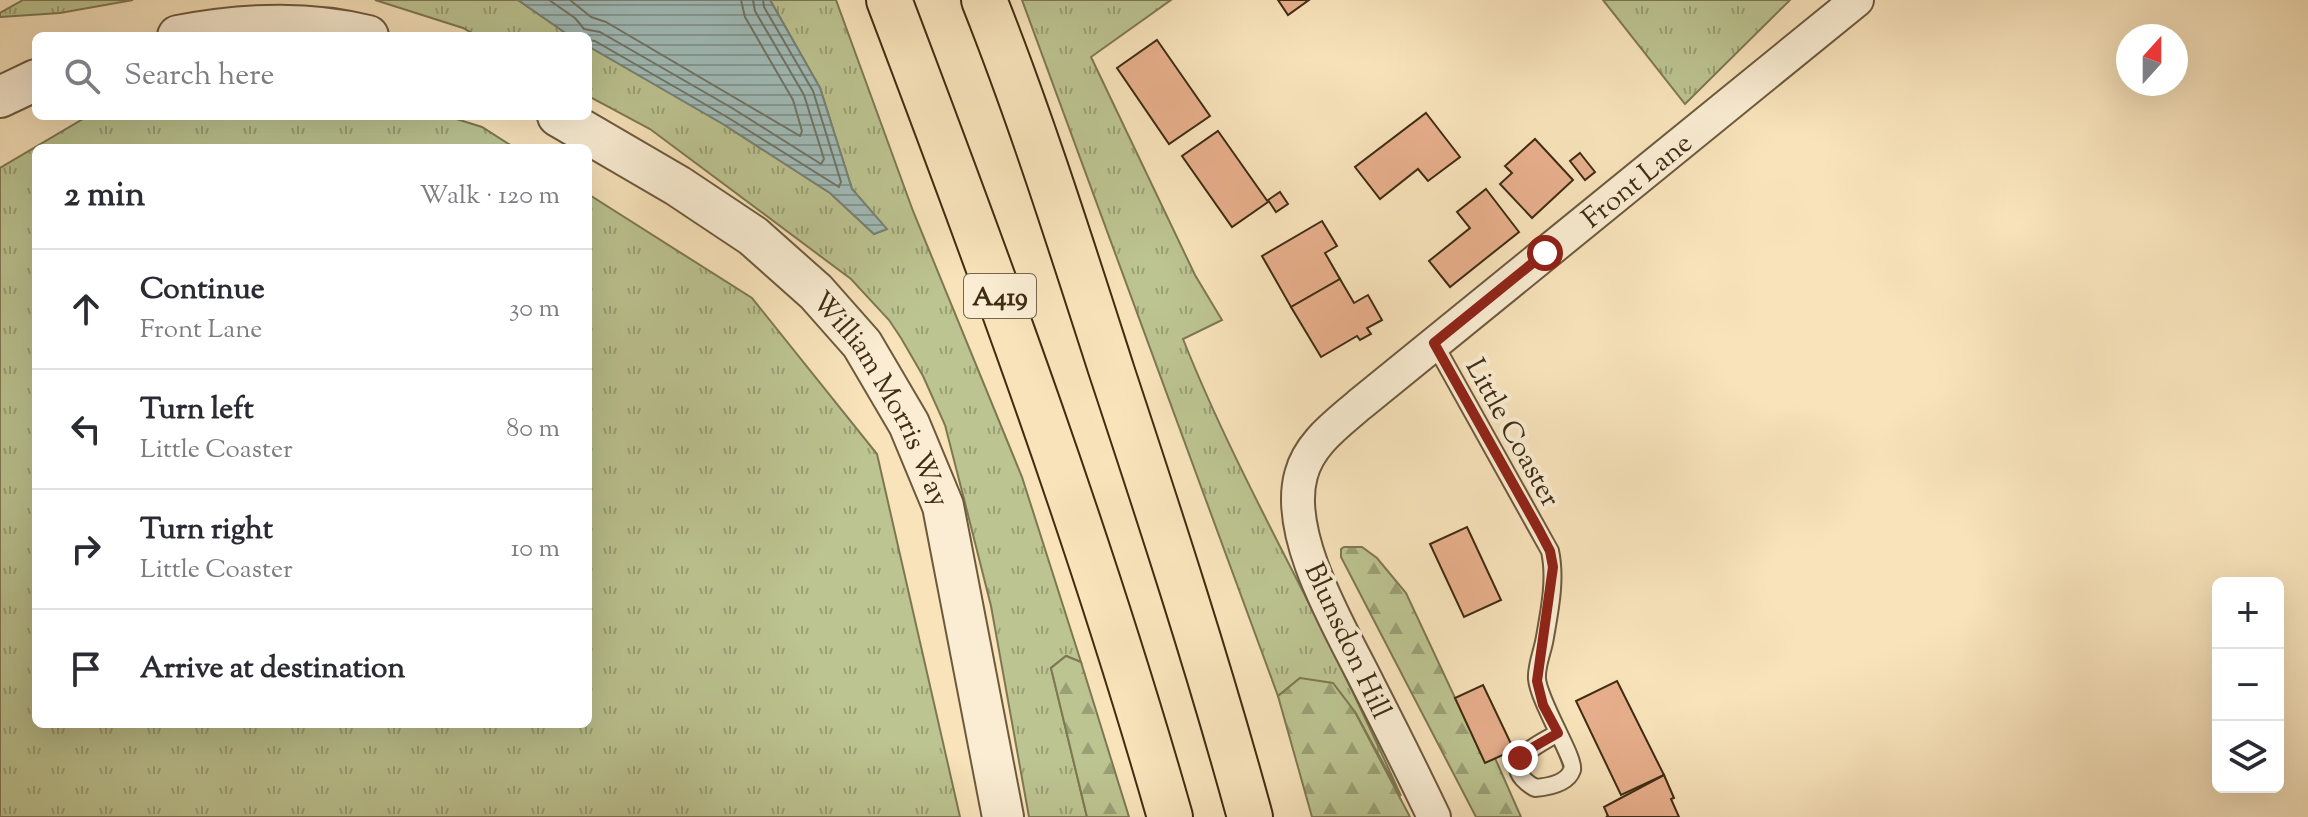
<!DOCTYPE html>
<meta charset="utf-8">
<style>
body{margin:0;font-family:"Sorts Mill Goudy",serif;background:#f2f2f3;color:#2b2b33}
.controls{position:absolute;right:24px;bottom:24px;display:grid;overflow:hidden;border-radius:12px;box-shadow:0 8px 32px #0002}
.controls button{width:72px;height:72px;display:grid;place-items:center;padding:0;border:0;border-bottom:2px solid #e1e1e2;background:#fff;color:#2b2b33;font:40px sans-serif}
.compass{position:absolute;left:2116px;top:24px;width:72px;height:72px;border-radius:50%;background:#fff;box-shadow:0 8px 32px #0002;rotate:21deg}
.stop{position:absolute;width:24px;height:24px;margin:-18px;border:6px solid #8f2418;border-radius:50%;background:#fff}
.stop.end{background:#8f2418;border-color:#fff;box-shadow:0 2px 8px #0008}
.list{margin:0;padding:0;list-style:none}
h2{display:flex;justify-content:space-between;align-items:center;height:104px;margin:0;padding:0 32px;font-size:34px}
h2 small{font-size:26px;font-weight:400;color:#7c7c81}
.list li{display:grid;grid-template-columns:52px 1fr auto;gap:24px;align-items:center;box-sizing:border-box;height:120px;padding:0 32px;border-top:2px solid #e1e1e2}
.list b{display:block;font-size:30px;white-space:nowrap}
.list p{margin:0;font-size:26px;white-space:nowrap;color:#7c7c81}
.list em{font-size:26px;font-style:normal;color:#7c7c81}
.icon{flex:none;width:44px;height:44px;fill:none;stroke:currentColor;stroke-width:2;stroke-linecap:round;stroke-linejoin:round}
.map{position:relative;flex:none;width:2308px;height:817px;overflow:hidden}
.search{position:absolute;background:#fff;box-shadow:0 8px 32px #0002;left:32px;top:32px;width:560px;height:88px;display:flex;align-items:center;gap:20px;box-sizing:border-box;padding:0 28px;border-radius:12px;color:#7c7c81;font-size:30px}
.panel{position:absolute;background:#fff;box-shadow:0 8px 32px #0002;left:32px;top:144px;width:560px;height:584px;border-radius:12px}
.map>svg:first-child{display:block}
</style>
<div class="map">
<svg width="2308" height="817" viewBox="0 0 2308 817">
<defs>
<pattern id="grass-tufts" width="24" height="20" patternUnits="userSpaceOnUse" patternTransform="scale(2)"><rect width="24" height="20" fill="#bcc491"/><path d="M3 7l-1-3M5 7V3M7 7l1-3M15 17l-1-3M17 17v-4M19 17l1-3" fill="none" stroke="#9a9f75"/></pattern>
<pattern id="forest-firs" width="22" height="20" patternUnits="userSpaceOnUse" patternTransform="scale(2)"><rect width="22" height="20" fill="#bcc491"/><path d="M5 1l3.5 6h-7zM16 11l3.5 6h-7z" fill="#9a9f75"/></pattern>
<pattern id="water-rules" width="6" height="5" patternUnits="userSpaceOnUse" patternTransform="scale(2)"><rect width="6" height="5" fill="#a0bcb9"/><path d="M0 2.5h6" fill="none" stroke="#849995"/></pattern>
</defs>
<rect width="100%" height="100%" fill="#f8e3bb"/>
<filter id="stains"><feTurbulence type="fractalNoise" baseFrequency=".0025" numOctaves="4"/><feColorMatrix values="0 0 0 0 .2 0 0 0 0 .09 0 0 0 0 .02 0 0 0 .5 -.17"/></filter>
<radialGradient id="worn" r=".72"><stop offset=".6" stop-color="#630" stop-opacity="0"/><stop offset="1" stop-color="#630" stop-opacity=".3"/></radialGradient>
<!-- grass -->
<g fill="url(#grass-tufts)" stroke="#7e7852" stroke-width="2">
<polygon points="23,0 133,0 60,13 0,17 0,13"/>
<polygon points="375,0 518,0 570,36 477,36 463,28"/>
<polygon points="770,0 836,0 913,211 1022,477 1081,662 1066,656 1051,668 1087,817 1029,817 991,606 964,499 945,425 923,376 901,338 889,320 851,279 650,129 588,96 588,46 723,124 830,193 874,234 886,229 852,189 820,88"/>
<path d="M 1022,0 L 1171,0 L 1091,57 L 1195,275 L 1222,320 L 1183,339 C 1222,437 1272,530 1320,625 C 1348,681 1375,738 1401,796 L 1355,712 L 1300,678 L 1278,696 Z"/>
<polygon points="1603,0 1790,0 1685,104"/>
<polygon points="88,116 447,116 482,127 515,148 36,148 36,724 588,724 588,194 752,298 877,454 960,817 0,817 0,168"/>
</g>
<!-- forest -->
<g fill="url(#forest-firs)" stroke="#7e7852" stroke-width="2">
<polygon points="1344,547 1362,547 1377,558 1406,593 1485,762 1495,758 1521,817 1476,817 1341,557 1341,549"/>
<polygon points="1066,656 1081,662 1129,817 1087,817 1051,668"/>
<polygon points="1300,678 1333,683 1355,712 1410,817 1312,817 1278,696"/>
</g>
<!-- water -->
<polygon fill="url(#water-rules)" stroke="#798277" stroke-width="2" points="518,0 770,0 820,88 852,189 887,229 874,234 830,193 723,124 588,46 588,36 570,36"/>
<g fill="none" stroke-linecap="round" stroke-linejoin="round">
<!-- shore -->
<g stroke="#707466" stroke-width="2">
<polyline points="549,0 575,18 584,29 600,32 732,108 821,164 824,159 804,95 755,11 753,0"/>
<polyline points="570,0 591,17 606,22 800,136 802,131 793,100 745,17 741,0"/>
<polyline points="588,40 595,41 727,117 839,187 841,182 813,91 764,7 763,0"/>
</g>
</g>
<!-- building -->
<g fill="#e8af8c" stroke="#3f2c13" stroke-width="2">
<polygon points="1278,0 1309,0 1288,15"/>
<polygon points="1157,40 1210,116 1169,144 1117,68"/>
<polygon points="1426,113 1460,157 1428,181 1418,169 1380,199 1355,167"/>
<polygon points="1218,131 1268,202 1232,227 1182,156"/>
<polygon points="1535,139 1573,180 1532,218 1500,184 1512,173 1505,166"/>
<polygon points="1580,153 1595,172 1585,180 1570,161"/>
<polygon points="1486,189 1519,232 1450,287 1429,261 1470,228 1457,212"/>
<polygon points="1280,192 1288,204 1276,212 1268,200"/>
<polygon points="1322,221 1337,246 1325,253 1340,279 1291,307 1262,256"/>
<polygon points="1340,279 1354,303 1368,295 1382,320 1367,328 1371,334 1360,340 1357,336 1321,357 1291,307"/>
<polygon points="1467,527 1501,600 1464,617 1430,544"/>
<polygon points="1617,681 1664,775 1621,795 1576,701"/>
<polygon points="1483,685 1514,750 1485,763 1455,698"/>
<polygon points="1664,775 1674,798 1671,799 1679,817 1606,817 1608,816 1604,807"/>
</g>
<g fill="none" stroke-linecap="round" stroke-linejoin="round">
<!-- service casing -->
<g stroke="#6d5a3d" stroke-width="20">
<path id="service" d="M 1434,343 L 1550,551 C 1556,578 1550,609 1545,637 C 1543,651 1536,665 1537,679 C 1539,702 1576,760 1572,770 C 1567,784 1547,787 1535,788 C 1495,764 1535,746 1558,733"/>
</g>
<!-- minor casing -->
<g stroke="#6d5a3d" stroke-width="36">
<g id="minor">
<path id="s1" d="M 1434,817 C 1413,773 1391,729 1369,686 C 1342,631 1284,537 1301,475 C 1309,444 1336,425 1359,405 L 1857,0"/>
</g>
</g>
<!-- tertiary casing -->
<g stroke="#6d5a3d" stroke-width="44">
<g id="tertiary">
<path d="M 178,36 C 241,24 305,20 368,36"/>
<polyline points="0,97 36,80"/>
<path id="s2" d="M 558,116 L 678,186 L 753,236 L 816,292 L 862,344 L 909,424 L 943,506 L 1003,817"/>
</g>
</g>
<!-- trunk casing -->
<g stroke="#3f2c13" stroke-width="48">
<g id="trunk">
<path d="M 889,0 C 991,269 1091,540 1170,817"/>
<path d="M 984,0 C 1032,121 1072,248 1112,372 C 1161,520 1209,667 1250,817"/>
</g>
</g>
<!-- service -->
<use href="#service" stroke="#faedd3" stroke-width="16"/>
<!-- minor -->
<use href="#minor" stroke="#faedd3" stroke-width="32"/>
<!-- tertiary -->
<use href="#tertiary" stroke="#faedd3" stroke-width="40"/>
<!-- trunk -->
<use href="#trunk" stroke="#f8e3bb" stroke-width="44"/>
</g>
<g fill="none" stroke-linecap="round" stroke-linejoin="round">
<!-- route -->
<polyline stroke="#8f2418" stroke-width="10" points="1520,758 1530,749 1558,733 1543,705 1537,681 1553,567 1550,551 1539,530 1434,343 1545,253"/>
</g>
<g text-anchor="middle" stroke-width="8" stroke-linejoin="round" paint-order="stroke">
<!-- shield labels -->
<rect fill="#faedd3" stroke="#77664d" stroke-width="2" x="964" y="274" width="72" height="44" rx="6"/>
<g font-size="26" font-weight="bold" fill="#3f2c13">
<text x="1000" y="305">A419</text>
</g>
<!-- street labels -->
<g font-size="28" fill="#3f2c13" stroke="#faedd3">
<text dy="10" stroke="none"><textPath href="#s1" startOffset="822">Front Lane</textPath></text>
<text dy="10" stroke="none"><textPath href="#s2" startOffset="440">William Morris Way</textPath></text>
<text transform="translate(1514 432) rotate(61)" y="10">Little Coaster</text>
<text transform="translate(1349 640) rotate(65)" y="10">Blunsdon Hill</text>
</g>
</g>
<rect width="100%" height="100%" filter="url(#stains)"/>
<rect width="100%" height="100%" fill="url(#worn)"/>
</svg>
<div class="controls">
<button>+</button>
<button>−</button>
<button><svg class="icon" aria-label="layers" viewBox="0 0 24 24"><path d="M12 4l9 5-9 5-9-5zM3 14l9 5 9-5"/></svg></button>
</div>
<svg class="compass" viewBox="-18 -18 36 36"><path d="M0-13l5 13h-10z" fill="#e53935"/><path d="M0 13l5-13h-10z" fill="#7c7c81"/></svg>
<div class="stop" style="left:1545px;top:253px"></div>
<div class="stop end" style="left:1520px;top:758px"></div>
<div class="search"><svg class="icon" aria-label="search" viewBox="0 0 24 24"><circle cx="10" cy="10" r="6"/><path d="M15 15l6 6"/></svg>Search here</div>
<section class="panel">
<h2>2 min<small>Walk · 120 m</small></h2>
<ul class="list">
<li><svg class="icon" aria-label="ahead" viewBox="0 0 24 24"><path d="M12 20V5M6 11l6-6 6 6"/></svg><div><b>Continue</b><p>Front Lane</p></div><em>30 m</em></li>
<li><svg class="icon" aria-label="left" viewBox="0 0 24 24"><path d="M17 20v-9H6M10 6l-5 5 5 5"/></svg><div><b>Turn left</b><p>Little Coaster</p></div><em>80 m</em></li>
<li><svg class="icon" aria-label="right" viewBox="0 0 24 24"><path d="M7 20v-9h11M14 6l5 5-5 5"/></svg><div><b>Turn right</b><p>Little Coaster</p></div><em>10 m</em></li>
<li><svg class="icon" aria-label="arrive" viewBox="0 0 24 24"><path d="M6 21V4h12l-3 4 3 4H6"/></svg><div><b>Arrive at destination</b></div></li>
</ul>
</section>
</div>
